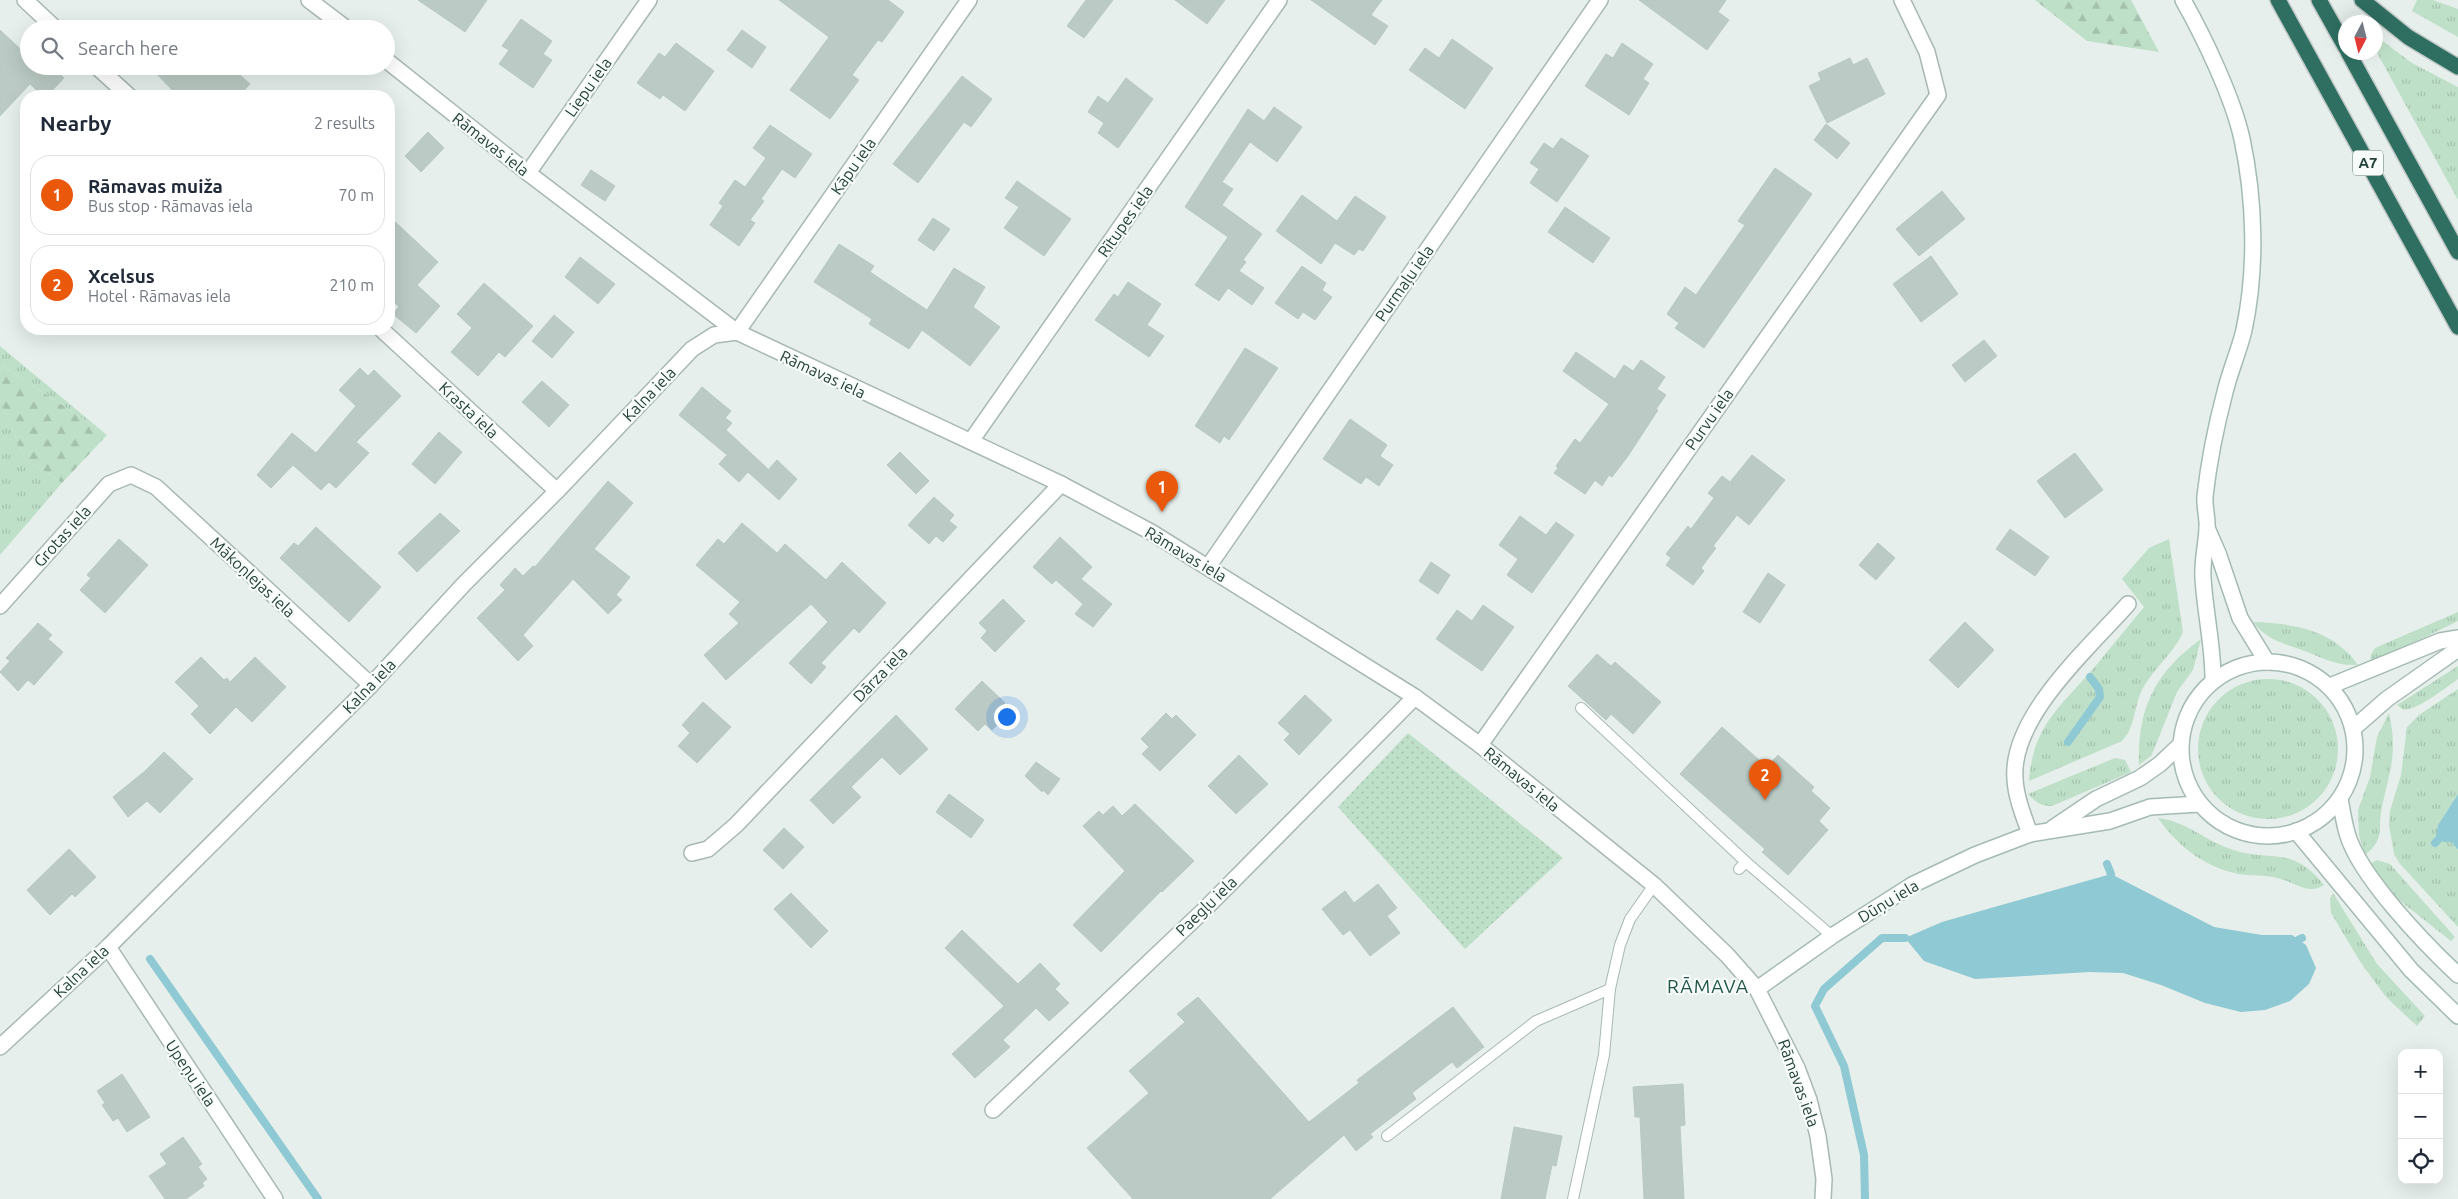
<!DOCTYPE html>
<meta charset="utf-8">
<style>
body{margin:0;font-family:Ubuntu,sans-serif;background:#f6f6f7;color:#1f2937}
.controls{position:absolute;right:15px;bottom:15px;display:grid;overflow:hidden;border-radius:10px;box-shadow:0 5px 20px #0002}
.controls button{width:45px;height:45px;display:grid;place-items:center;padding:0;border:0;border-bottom:1px solid #e0e1e3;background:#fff;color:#1f2937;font:25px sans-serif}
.compass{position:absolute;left:2338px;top:15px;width:45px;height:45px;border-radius:50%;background:#fff;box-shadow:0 5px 20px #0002;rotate:187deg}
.you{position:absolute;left:1006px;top:716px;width:18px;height:18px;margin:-12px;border:4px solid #fff;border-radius:50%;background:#1a73e8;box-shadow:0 0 0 8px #1a73e833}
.badge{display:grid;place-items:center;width:32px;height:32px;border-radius:50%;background:#ea580c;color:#fff;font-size:16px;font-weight:700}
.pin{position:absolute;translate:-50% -41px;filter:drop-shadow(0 1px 2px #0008)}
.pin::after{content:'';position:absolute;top:26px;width:18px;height:15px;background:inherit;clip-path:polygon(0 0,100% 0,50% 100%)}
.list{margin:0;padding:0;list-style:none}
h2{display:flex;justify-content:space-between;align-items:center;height:65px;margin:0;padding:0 20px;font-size:21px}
h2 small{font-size:16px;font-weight:400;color:#747a83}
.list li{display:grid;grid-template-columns:32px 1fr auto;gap:15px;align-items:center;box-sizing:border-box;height:80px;margin:0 10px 10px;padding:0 10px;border:1px solid #e0e1e3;border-radius:20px}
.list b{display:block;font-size:19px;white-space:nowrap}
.list p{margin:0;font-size:16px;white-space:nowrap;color:#747a83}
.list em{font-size:16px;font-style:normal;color:#747a83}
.icon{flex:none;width:28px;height:28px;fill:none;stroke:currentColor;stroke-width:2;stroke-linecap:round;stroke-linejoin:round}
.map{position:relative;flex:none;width:2458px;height:1199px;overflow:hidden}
.search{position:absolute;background:#fff;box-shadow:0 5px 20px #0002;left:20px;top:20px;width:375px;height:55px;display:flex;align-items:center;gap:12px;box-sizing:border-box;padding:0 18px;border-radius:28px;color:#747a83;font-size:19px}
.panel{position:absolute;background:#fff;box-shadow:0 5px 20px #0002;left:20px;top:90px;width:375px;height:245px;border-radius:20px}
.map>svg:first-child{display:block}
</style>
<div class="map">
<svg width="2458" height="1199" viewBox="0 0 2458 1199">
<defs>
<pattern id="grass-tufts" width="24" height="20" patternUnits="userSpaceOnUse" patternTransform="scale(1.25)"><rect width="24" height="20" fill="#bfe0c8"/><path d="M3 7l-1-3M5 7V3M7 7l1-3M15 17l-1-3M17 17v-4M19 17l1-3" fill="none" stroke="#a4c1ad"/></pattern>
<pattern id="forest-firs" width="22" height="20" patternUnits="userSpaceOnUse" patternTransform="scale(1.25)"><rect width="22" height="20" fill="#bfe0c8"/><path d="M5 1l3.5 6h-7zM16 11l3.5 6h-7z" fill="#a4c1ad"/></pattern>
<pattern id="park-dots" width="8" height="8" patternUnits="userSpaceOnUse" patternTransform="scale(1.25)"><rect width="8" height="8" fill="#bfe0c8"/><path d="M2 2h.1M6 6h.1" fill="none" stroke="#a4c1ad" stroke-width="1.8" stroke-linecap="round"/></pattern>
</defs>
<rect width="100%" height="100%" fill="#e6efeb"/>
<!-- grass -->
<g fill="url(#grass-tufts)">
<polygon points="2417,0 2433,0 2458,9 2458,37 2412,11"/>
<polygon points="2376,36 2412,63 2458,87 2458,200 2376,51"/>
<polygon points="0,346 107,435 3,366 0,372"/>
<polygon points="0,399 25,459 62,483 0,555"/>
<path d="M 2169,539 L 2183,632 C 2173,655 2152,669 2141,692 C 2134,708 2135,728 2122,741 L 2029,781 C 2033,726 2059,708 2093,669 C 2110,648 2127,628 2144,607 L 2122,579 L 2149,548 Z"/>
<polygon points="2458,612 2458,621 2370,664 2371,655 2375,648"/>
<path d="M 2253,622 C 2292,623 2334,630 2358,665 C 2339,666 2327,660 2310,653 C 2288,644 2268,642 2253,622 Z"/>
<path d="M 2201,639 L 2193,670 L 2177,692 L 2155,747 L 2151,756 L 2139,765 C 2137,709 2155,672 2201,639 Z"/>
<path d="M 2458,666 L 2458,679 C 2448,686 2414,713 2403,709 C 2401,709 2399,706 2397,705 Z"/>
<circle cx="2268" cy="749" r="70"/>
<polygon points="2458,689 2458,794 2438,825 2437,835 2452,841 2458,850 2458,927 2400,864 2394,854 2389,825 2390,811 2401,775 2407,727 2419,715"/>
<path d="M 2389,713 C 2398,752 2390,770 2382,807 C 2377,830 2386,838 2365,855 L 2359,835 L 2358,810 L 2370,777 L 2377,737 Z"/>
<path d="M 2115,758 L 2125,760 L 2131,772 L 2052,806 C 2040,806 2036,802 2028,794 Z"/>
<path d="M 2158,818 C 2185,821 2203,839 2228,848 C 2268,864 2291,843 2324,885 C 2308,896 2293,881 2277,878 C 2267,875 2257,876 2246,875 C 2209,871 2178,847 2158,818 Z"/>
<polygon points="2377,860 2390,864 2455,937 2451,941 2399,900 2368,865"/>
<polygon points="2333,893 2377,964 2425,1016 2417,1026 2386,997 2361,963 2331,913 2330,899"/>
</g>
<!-- forest -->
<g fill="url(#forest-firs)">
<polygon points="2035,0 2131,0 2159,52 2087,41"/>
<polygon points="3,366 107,435 62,483 25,459 0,399 0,372"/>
</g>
<!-- park -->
<polygon fill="url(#park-dots)" points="1408,733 1563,858 1465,949 1338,807"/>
<!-- water -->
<g fill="#8ec9d4">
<polygon points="2458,794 2458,850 2452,842 2444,842 2436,836 2438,825"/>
<polygon points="2111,874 2214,927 2262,935 2292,935 2306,945 2316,968 2309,984 2290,1001 2265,1010 2241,1012 2205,1003 2161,985 2123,973 2089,972 1975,979 1924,961 1905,938 1942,922"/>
</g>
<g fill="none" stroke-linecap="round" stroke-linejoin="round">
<!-- stream -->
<g stroke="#8ec9d4" stroke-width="8">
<polyline points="2068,742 2100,697 2099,689 2090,677"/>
<polyline points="2435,843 2440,838"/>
<polyline points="2107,864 2111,874"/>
<polyline points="2298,940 2302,938"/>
<polyline points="150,959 318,1199"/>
<polyline points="1865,1199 1864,1155 1844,1066 1815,1006 1824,989 1882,938 1905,938"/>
</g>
</g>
<!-- building -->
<g fill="#bbcac4" stroke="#b8c9c2">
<polygon points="418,0 487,0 465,32"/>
<polygon points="779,0 888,0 904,12 882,42 878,40 852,75 859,80 830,119 790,90 829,37"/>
<polygon points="1086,0 1113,0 1084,38 1067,26"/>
<polygon points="1175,0 1225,0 1207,24"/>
<polygon points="1311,0 1382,0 1371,15 1388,26 1375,45"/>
<polygon points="1639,0 1726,0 1718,12 1729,20 1707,50"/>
<polygon points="521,19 552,41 543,54 552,60 533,88 499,64 509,50 502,46"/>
<polygon points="0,30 29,57 29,66 52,66 64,78 47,96 43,96 30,84 0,116"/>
<polygon points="742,30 766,47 752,68 727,50"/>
<polygon points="1452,39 1493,68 1465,109 1409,70 1425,48 1439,58"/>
<polygon points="676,43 714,71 685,111 663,95 660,99 637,83 659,53 665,57"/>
<polygon points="1622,43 1653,64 1643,79 1649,83 1629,115 1585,86 1606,54 1613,58"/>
<polygon points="1850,58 1853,65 1867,58 1885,94 1827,123 1809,86 1821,80 1818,73"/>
<polygon points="149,66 230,66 250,84 239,96 178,96"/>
<polygon points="962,76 992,99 971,127 964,122 918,183 893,164"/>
<polygon points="1126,78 1153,99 1118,148 1098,133 1104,123 1088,112 1098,96 1108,103"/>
<polygon points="1274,107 1302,127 1277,162 1250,142 1222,182 1233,189 1222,205 1262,234 1243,260 1246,262 1239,271 1264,288 1252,305 1228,288 1219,301 1195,285 1228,237 1185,207 1248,109 1264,121"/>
<polygon points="1826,124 1850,143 1837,159 1814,140"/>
<polygon points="770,125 812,154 795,178 782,169 761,199 764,201 750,220 755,223 739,246 710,225 723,206 719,203 735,180 745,187 766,158 753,148"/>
<polygon points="428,132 444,148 421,172 405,156"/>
<polygon points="1561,138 1589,156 1557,202 1530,183 1539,169 1530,163 1544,143 1553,149"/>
<polygon points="1775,168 1812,194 1704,348 1675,328 1679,323 1667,314 1685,287 1696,295 1745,225 1738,221"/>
<polygon points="591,170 615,186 605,201 581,185"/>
<polygon points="1017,181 1071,219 1044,256 1004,228 1019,207 1005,198"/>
<polygon points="1942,191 1965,219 1919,256 1896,229"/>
<polygon points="1302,195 1337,221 1355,196 1386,217 1363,251 1359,249 1354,255 1335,243 1321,264 1276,231"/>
<polygon points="1565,207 1610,238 1593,263 1548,232"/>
<polygon points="389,216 438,262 417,285 440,306 416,333 393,314 399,307 389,297"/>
<polygon points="933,218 950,229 934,251 918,240"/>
<polygon points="839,244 874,266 870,272 927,310 954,268 985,287 973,307 1000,327 970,366 922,330 909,349 869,324 872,319 814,282"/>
<polygon points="1931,256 1958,294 1921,322 1893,284"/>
<polygon points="580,257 615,284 598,304 565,277"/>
<polygon points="1302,266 1326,283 1322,290 1332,297 1315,320 1303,312 1298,319 1275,303"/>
<polygon points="1128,282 1161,304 1147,325 1164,336 1149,357 1095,320 1114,294 1118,297"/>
<polygon points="484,283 533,326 505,357 499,352 478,376 451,352 472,328 457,314"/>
<polygon points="554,315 574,332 552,358 532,341"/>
<polygon points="1984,340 1997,356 1965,382 1952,365"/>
<polygon points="1245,348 1278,368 1229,440 1224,436 1220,443 1195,426"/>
<polygon points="1576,352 1615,379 1624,365 1633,371 1641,360 1665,377 1657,389 1666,395 1656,409 1658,410 1628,456 1612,477 1609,475 1602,486 1595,480 1585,494 1554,473 1558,468 1556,466 1575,439 1580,443 1609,404 1563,371"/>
<polygon points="360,368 368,376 374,370 401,396 356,442 369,453 336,488 329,482 321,490 293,465 271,488 257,475 292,433 316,453 356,406 339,390"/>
<polygon points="542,381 569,405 549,427 522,402"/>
<polygon points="702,387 731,411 725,418 732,423 726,430 768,469 758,481 748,472 739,482 719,464 727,455 679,415"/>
<polygon points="1350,419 1387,445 1380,456 1393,465 1379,486 1366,477 1361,484 1323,459"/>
<polygon points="439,432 462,452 435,484 412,464"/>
<polygon points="900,452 929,481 916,494 887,465"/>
<polygon points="2075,453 2103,490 2065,518 2037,481"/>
<polygon points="1752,455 1785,480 1749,525 1737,515 1713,546 1716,548 1701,568 1704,571 1693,585 1666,565 1671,558 1666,554 1688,526 1691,529 1714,498 1708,493 1722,476 1730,482"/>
<polygon points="777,460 797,479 779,500 758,481"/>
<polygon points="608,481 633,503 594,549 630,577 616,595 622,600 608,614 573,579 523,635 533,646 518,661 477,618 505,590 500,585 515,568 523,576 533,566 535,567"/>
<polygon points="934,497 954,515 949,521 957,527 943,542 936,536 929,544 908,525"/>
<polygon points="440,513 460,531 417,572 398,553"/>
<polygon points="1520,516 1546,535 1556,522 1574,535 1532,593 1507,575 1518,559 1499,545"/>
<polygon points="742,523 777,553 785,544 826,580 842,562 886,603 859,633 854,628 821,663 826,667 811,684 789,663 828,622 811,604 726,680 704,655 739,623 729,614 740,602 696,565 718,539 724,544"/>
<polygon points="316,527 381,587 349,622 280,558 294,543 298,546"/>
<polygon points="2010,529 2049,557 2035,576 1996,549"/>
<polygon points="1060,537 1092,567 1081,579 1112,604 1093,627 1075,614 1083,604 1056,580 1052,584 1033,567"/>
<polygon points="119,539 148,565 105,613 80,590 91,578 87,575"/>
<polygon points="1878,543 1895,558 1876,580 1859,565"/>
<polygon points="1431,562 1450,575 1438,594 1419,581"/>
<polygon points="1768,573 1785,585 1760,623 1743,612"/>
<polygon points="1003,599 1025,621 995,652 981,638 987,631 979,623"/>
<polygon points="1483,605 1514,627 1482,671 1436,639 1457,610 1472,621"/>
<polygon points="1965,622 1994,650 1958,688 1929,660"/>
<polygon points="38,623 52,635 48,639 63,652 34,685 28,680 18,691 0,672 10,661 6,658"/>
<polygon points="1597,654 1611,666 1615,662 1661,702 1633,734 1611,714 1606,720 1568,686"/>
<polygon points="201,657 224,680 227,678 230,682 255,657 286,687 252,722 236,707 210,734 191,714 199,706 175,682"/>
<polygon points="982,681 1005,703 1000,708 1007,715 992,730 985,724 978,731 955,709"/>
<polygon points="1305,695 1332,720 1299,755 1284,740 1290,734 1278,723"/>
<polygon points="703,702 731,727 697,763 678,746 690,733 682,725"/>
<polygon points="1166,713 1172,719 1176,715 1196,735 1160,771 1142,754 1149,747 1141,739"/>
<polygon points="896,715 928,749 900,775 882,757 851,787 861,797 833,824 810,800"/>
<polygon points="1722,727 1767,767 1778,755 1814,787 1811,791 1830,808 1819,821 1828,830 1788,875 1762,852 1765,849 1680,774"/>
<polygon points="164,752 193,779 160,813 147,801 128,817 113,797 145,771"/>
<polygon points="1239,755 1268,784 1236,814 1208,786"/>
<polygon points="1036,762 1060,779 1048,795 1043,790 1042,792 1025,776"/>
<polygon points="949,794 984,820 971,838 936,812"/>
<polygon points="1135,804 1194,861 1162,892 1161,891 1101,952 1073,925 1125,871 1083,826 1099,811 1103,815 1113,806 1122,816"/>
<polygon points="784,828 804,847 783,869 763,850"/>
<polygon points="69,849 96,877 75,897 72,894 50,915 27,890"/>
<polygon points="1378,884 1397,908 1387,916 1400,933 1370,956 1350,930 1343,935 1322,909 1345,891 1354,903"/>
<polygon points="791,893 828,931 811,948 774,909"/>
<polygon points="962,930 1018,984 1040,963 1060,984 1055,989 1069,1003 1049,1021 1036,1008 1003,1040 1010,1047 975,1078 952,1054 1004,1006 945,948"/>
<polygon points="1198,997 1309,1122 1359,1083 1357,1080 1453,1007 1484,1047 1457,1068 1452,1062 1412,1093 1416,1099 1370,1134 1373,1137 1356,1151 1344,1135 1270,1199 1133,1199 1087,1148 1149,1093 1129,1071 1185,1022 1177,1014"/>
<polygon points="122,1074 150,1117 127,1132 118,1118 113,1121 102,1105 105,1103 97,1091"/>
<polygon points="1683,1084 1685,1125 1680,1126 1684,1199 1644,1199 1640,1117 1635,1117 1633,1087"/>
<polygon points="1514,1127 1562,1136 1556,1166 1552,1165 1545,1199 1501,1199"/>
<polygon points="183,1137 202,1164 198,1167 207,1179 202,1183 204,1186 186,1199 165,1199 149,1176 167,1164 160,1154"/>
</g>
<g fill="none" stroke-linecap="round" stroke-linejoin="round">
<!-- lane casing -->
<g stroke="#a8b8b2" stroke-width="12">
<g id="lane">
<polyline points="1581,708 1746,862 1832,936"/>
<polyline points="1739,869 1746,862"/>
<polyline points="1387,1136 1536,1021 1610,989"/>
<polyline points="1573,1199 1604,1055 1610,989 1620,945 1630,919 1654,885"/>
</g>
</g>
<!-- street casing -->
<g stroke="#a8b8b2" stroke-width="18">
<g id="street">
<polyline points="25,0 56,29"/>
<polyline points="309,0 347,29"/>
<polyline points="386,60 528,173 737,332 1061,484 1151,532 1415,697 1480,745 1654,885 1727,955 1757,989 1797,1068 1809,1100 1818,1136 1824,1179 1823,1199"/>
<polyline points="96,66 129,96"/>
<polyline points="528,173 649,0"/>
<polyline points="381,329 557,491"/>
<polyline points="737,332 969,0"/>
<polyline points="971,441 1279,0"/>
<polyline points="1208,567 1600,0"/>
<polyline points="0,606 109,484 131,475 156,487 371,685"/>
<polyline points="1480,745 1938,95 1927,52 1902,0"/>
<path d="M 2030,834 C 2024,817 2016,798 2015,779 C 2010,717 2089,648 2128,604"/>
<polyline points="692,853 708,849 736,825 1061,484"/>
<polyline points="108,947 275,1199"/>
<polyline points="0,1047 108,947 371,685 464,584 557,491 692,349 714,335 737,332"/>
<polyline points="993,1110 1202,912 1415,697"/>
</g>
</g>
<!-- secondary casing -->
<g stroke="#a4bbb3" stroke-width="18">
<g id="secondary">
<path d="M 2183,0 C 2204,37 2233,98 2242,139 C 2255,200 2257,269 2244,330 C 2239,351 2230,371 2225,392 C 2216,426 2209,461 2205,496 C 2204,507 2208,518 2207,529 C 2206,546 2202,561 2203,578 C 2205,612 2213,645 2213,679"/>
<polyline points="2207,528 2218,553 2240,618 2267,662"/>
<circle cx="2268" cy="749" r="87"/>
<polyline points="2330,686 2440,641 2458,638"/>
<polyline points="2355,727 2387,699 2458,649"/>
<path d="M 2340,799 C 2342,810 2344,822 2347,833 C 2359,876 2425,944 2458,975"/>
<polyline points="2053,828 2096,799 2140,778 2160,764 2179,746"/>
<polyline points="2296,831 2411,970 2458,1016"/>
<polyline points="1757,989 1832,936 1912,885 1975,855 2030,834 2110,821 2150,807 2199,804"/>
</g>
</g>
<!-- highway casing -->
<g stroke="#c2cac8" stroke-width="18">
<g id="highway">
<polyline points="2278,0 2458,327"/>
<polyline points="2319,0 2346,48"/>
<polyline points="2362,0 2408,37 2458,67"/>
<polyline points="2348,52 2458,252"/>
</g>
</g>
<!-- lane -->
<use href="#lane" stroke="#fff" stroke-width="10"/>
<!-- street -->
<use href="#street" stroke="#fff" stroke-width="15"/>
<!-- secondary -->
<use href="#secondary" stroke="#fff" stroke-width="15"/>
<!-- highway -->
<use href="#highway" stroke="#2f6f62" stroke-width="15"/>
</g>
<g text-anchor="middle" stroke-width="4.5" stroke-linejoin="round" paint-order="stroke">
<!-- shield labels -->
<rect fill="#f7fbf9" stroke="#637a73" stroke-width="1" x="2353" y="150.5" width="30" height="25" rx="4"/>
<g font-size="15" font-weight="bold" fill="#24423a">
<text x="2368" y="168">A7</text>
</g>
<!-- street labels -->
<g font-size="16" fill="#24423a" stroke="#f7fbf9">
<text transform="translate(588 87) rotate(-55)" y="6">Liepu iela</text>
<text transform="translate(491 144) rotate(38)" y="6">Rāmavas iela</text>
<text transform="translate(853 166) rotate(-55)" y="6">Kāpu iela</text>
<text transform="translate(1125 221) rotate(-55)" y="6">Rītupes iela</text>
<text transform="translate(1404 283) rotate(-55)" y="6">Purmaļu iela</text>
<text transform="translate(823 374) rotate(25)" y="6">Rāmavas iela</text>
<text transform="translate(649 394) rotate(-46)" y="6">Kalna iela</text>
<text transform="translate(469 410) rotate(43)" y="6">Krasta iela</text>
<text transform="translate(1709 419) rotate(-55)" y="6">Purvu iela</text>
<text transform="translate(62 536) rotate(-48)" y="6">Grotas iela</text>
<text transform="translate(1186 554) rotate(31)" y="6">Rāmavas iela</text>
<text transform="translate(253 577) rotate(43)" y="6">Mākoņlejas iela</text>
<text transform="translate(880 674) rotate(-46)" y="6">Dārza iela</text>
<text transform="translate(369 686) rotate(-46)" y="6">Kalna iela</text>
<text transform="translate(1522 779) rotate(39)" y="6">Rāmavas iela</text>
<text transform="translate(1888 901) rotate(-31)" y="6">Dūņu iela</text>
<text transform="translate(1206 906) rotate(-44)" y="6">Paegļu iela</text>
<text transform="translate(81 971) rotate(-43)" y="6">Kalna iela</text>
<text transform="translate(191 1073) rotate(56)" y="6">Upeņu iela</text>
<text transform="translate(1799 1083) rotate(70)" y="6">Rāmavas iela</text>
</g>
<!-- quarter labels -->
<g font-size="19" letter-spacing="1" fill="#1f5548" stroke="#f7fbf9">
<text x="1708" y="993">RĀMAVA</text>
</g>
</g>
</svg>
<div class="controls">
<button>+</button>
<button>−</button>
<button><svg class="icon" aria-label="locate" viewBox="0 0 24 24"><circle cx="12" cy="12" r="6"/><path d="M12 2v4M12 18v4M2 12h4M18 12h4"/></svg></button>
</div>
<svg class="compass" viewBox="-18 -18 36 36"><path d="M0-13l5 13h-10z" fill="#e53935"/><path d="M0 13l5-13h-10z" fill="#747a83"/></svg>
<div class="you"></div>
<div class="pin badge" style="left:1162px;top:512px">1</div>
<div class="pin badge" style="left:1765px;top:800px">2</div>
<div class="search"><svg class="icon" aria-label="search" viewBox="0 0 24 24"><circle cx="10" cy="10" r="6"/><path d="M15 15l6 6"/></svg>Search here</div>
<section class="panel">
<h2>Nearby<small>2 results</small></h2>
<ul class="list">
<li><span class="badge">1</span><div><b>Rāmavas muiža</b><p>Bus stop · Rāmavas iela</p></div><em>70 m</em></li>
<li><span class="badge">2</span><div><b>Xcelsus</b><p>Hotel · Rāmavas iela</p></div><em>210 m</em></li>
</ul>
</section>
</div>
